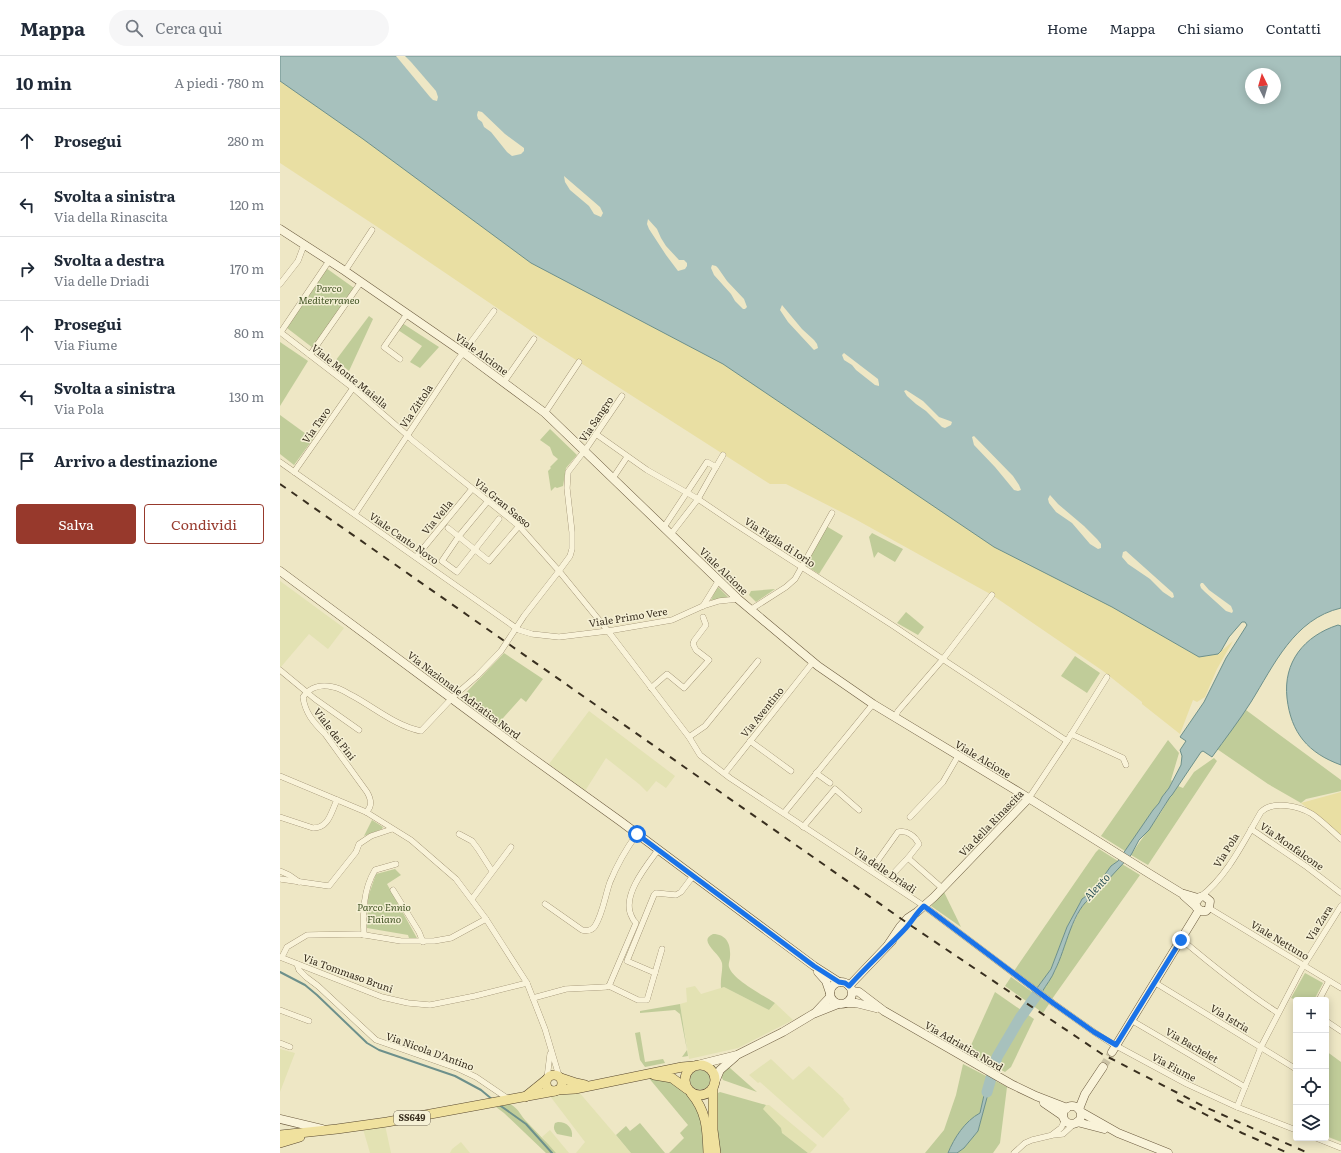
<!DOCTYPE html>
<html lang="it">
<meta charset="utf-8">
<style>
body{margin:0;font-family:Literata,serif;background:#f6f6f7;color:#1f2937}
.controls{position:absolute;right:12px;bottom:12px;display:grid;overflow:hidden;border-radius:4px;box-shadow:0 2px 10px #0003}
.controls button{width:36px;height:36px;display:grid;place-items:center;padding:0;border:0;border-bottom:1px solid #e0e1e3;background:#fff;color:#1f2937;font:20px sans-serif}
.compass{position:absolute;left:965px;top:12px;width:36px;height:36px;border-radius:50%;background:#fff;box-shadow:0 2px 10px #0003;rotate:355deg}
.stop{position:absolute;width:12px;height:12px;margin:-9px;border:3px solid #1a73e8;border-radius:50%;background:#fff}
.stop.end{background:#1a73e8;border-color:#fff;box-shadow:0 1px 4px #0008}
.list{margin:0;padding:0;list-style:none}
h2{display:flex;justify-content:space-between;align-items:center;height:52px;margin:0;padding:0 16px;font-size:17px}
h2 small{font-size:13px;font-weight:400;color:#747a83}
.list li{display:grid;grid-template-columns:26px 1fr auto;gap:12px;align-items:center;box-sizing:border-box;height:64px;padding:0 16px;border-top:1px solid #e0e1e3}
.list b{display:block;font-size:15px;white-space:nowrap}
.list p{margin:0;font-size:13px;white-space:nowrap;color:#747a83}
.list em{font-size:13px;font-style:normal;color:#747a83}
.actions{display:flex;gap:8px;padding:12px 16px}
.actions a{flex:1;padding:9px 0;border:1px solid #97392c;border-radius:4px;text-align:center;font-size:14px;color:#97392c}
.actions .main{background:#97392c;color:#fff}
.icon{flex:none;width:22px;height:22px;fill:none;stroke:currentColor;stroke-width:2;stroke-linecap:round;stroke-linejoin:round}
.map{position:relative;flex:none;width:1061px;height:1097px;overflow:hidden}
header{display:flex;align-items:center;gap:24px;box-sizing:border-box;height:56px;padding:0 20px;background:#fff;border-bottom:1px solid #e0e1e3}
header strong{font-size:19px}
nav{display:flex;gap:22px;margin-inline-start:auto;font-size:14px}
.search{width:280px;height:36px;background:#f6f6f7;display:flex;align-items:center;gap:10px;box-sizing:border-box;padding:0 14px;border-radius:22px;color:#747a83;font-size:15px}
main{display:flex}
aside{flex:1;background:#fff}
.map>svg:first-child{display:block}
</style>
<header>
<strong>Mappa</strong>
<div class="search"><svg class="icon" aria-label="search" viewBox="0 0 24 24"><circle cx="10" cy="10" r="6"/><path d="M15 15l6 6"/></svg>Cerca qui</div>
<nav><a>Home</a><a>Mappa</a><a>Chi siamo</a><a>Contatti</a></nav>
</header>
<main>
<aside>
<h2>10 min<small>A piedi · 780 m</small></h2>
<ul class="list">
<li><svg class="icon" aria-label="ahead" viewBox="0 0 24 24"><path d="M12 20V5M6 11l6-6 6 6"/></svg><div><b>Prosegui</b></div><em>280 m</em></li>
<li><svg class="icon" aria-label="left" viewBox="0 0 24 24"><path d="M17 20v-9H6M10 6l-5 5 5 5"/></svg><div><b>Svolta a sinistra</b><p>Via della Rinascita</p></div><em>120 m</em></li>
<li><svg class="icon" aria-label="right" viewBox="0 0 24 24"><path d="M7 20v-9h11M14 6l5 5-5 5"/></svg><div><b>Svolta a destra</b><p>Via delle Driadi</p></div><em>170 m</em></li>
<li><svg class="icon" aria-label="ahead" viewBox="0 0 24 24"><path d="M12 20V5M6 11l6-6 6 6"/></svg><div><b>Prosegui</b><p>Via Fiume</p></div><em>80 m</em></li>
<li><svg class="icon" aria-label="left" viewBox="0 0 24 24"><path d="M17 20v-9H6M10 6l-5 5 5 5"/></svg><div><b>Svolta a sinistra</b><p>Via Pola</p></div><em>130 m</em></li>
<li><svg class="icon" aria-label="arrive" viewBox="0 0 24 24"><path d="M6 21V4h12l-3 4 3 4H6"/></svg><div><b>Arrivo a destinazione</b></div></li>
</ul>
<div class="actions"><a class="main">Salva</a><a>Condividi</a></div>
</aside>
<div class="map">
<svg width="1061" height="1097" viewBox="0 0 1061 1097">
<rect width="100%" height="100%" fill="#eee7c5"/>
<!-- farmland -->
<g fill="#e3e2b3">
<polygon points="0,525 64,572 48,593 29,578 0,612"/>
<polygon points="309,655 395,720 386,732 376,725 367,736 359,728 326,702 305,735 269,708"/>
<polygon points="415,930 421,938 444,931 489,954 495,947 513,964 458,992 409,1003 400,948 407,946 406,932"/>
<polygon points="0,993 15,997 0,1036"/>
<polygon points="491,1003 513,1024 529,1010 564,1043 563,1044 570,1053 543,1082 480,1026 478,1027 469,1019"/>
<polygon points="298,1035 351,1097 296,1097 305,1086 270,1040"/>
<polygon points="486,1049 489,1049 537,1089 530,1097 528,1097 502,1077 482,1052"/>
<polygon points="105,1069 111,1097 90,1097 83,1073"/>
<polygon points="270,1074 289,1097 276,1097 262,1081"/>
<polygon points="181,1086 190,1097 170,1097 172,1093"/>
</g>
<!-- green -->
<g fill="#c0cc99">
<polygon points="46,212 74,232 33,292 7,272"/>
<polygon points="89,260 93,263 69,315 56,304"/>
<polygon points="122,267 159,291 140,312 130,306 142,290 118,274"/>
<polygon points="0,286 28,305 0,350"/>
<polygon points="0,359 33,383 14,409 0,398"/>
<polygon points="270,373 297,399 286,412 283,430 277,432 275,431 271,435 268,415 271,412 270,411 278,403 273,399 270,391 260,384"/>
<polygon points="546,470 563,480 539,518 523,508"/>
<polygon points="592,477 623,493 615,506 598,496 594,502 589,481"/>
<polygon points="437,530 449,542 431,544"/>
<polygon points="495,533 476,546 469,539 471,535"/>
<polygon points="626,556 644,571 638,579 617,567"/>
<polygon points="224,597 263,623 246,646 241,642 216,670 180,643"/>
<polygon points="795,600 820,617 807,637 781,620"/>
<polygon points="966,654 1061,724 1061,735 1026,743 1021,747 988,728 937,693"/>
<polygon points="888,684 899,697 891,724 892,725 889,732 882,741 879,747 873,754 845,795 821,780"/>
<path d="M 934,702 L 937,705 L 868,809 L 851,799 C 863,779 880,762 890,740 L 892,739 L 898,730 L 903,732 L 914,716 Z"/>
<polygon points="92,764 103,771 102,773 84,780"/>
<polygon points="819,793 838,805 831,810 813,835 802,843 800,847 787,871 771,913 757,932 734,915 816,796"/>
<polygon points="842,808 860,819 772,943 762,936 775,915 790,874 800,854 806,845 813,840"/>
<polygon points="115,813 121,819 107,828 138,884 130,885 128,879 87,872 88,841 96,818"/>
<polygon points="664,836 681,871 651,850"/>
<path d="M 433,878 C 447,878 451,889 450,901 C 450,904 448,908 449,911 C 453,924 483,939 495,947 L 489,954 L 444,931 L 441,932 C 440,923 443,915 442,907 C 440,897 417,885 433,878 Z"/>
<polygon points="1025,917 1043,927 1034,944 1016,944 1011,942"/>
<polygon points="731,921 769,948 763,957 725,930"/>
<polygon points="715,936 754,963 731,1011 725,1016 688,996"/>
<polygon points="400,948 408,1000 402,1001 407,994 400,958 395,954 360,957 360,955"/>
<polygon points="360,976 365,1006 383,1003 385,1007 365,1011 360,1004 355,977"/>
<polygon points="1046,995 1061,1006 1061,1086 1046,1080 1046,1032 1048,1027 1046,1025"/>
<path d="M 683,1008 L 708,1021 L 700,1057 C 685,1065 674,1082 668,1097 L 645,1097 L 664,1074 L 676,1039 Z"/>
<path d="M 448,1012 L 450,1012 L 477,1036 L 443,1024 C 440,1019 444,1015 448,1012 Z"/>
<circle cx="420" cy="1024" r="10"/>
<path d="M 368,1021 C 376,1023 386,1023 393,1027 C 420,1040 424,1070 423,1097 L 389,1097 L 404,1082 L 400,1077 L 408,1069 Z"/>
<polygon points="712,1023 727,1031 720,1087 713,1097 677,1097 684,1092 698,1075"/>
<polygon points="440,1036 486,1049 483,1053 501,1072 502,1077 528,1097 438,1097 436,1038"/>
<path d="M 230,1048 C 239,1053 239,1057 245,1064 C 255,1075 266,1085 276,1097 L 266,1097 L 224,1057 L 216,1051 Z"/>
<path d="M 278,1066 C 287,1066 293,1072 292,1081 L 277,1078 C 274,1074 273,1072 275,1067 Z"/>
<polygon points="360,1067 385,1097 351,1097 336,1079 346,1070 350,1075"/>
</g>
<!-- sand -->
<g fill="#e9dfa3">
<polygon points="0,25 83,83 251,207 443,308 832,551 919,601 938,598 953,585 937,613 925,641 917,646 913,644 900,678 862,648 862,646 823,615 712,539 575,463 506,428 490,428 257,279 96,170 0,107"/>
<polygon points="1061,736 1061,780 1021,747"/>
</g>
<!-- water -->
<g fill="#a7c1bd" stroke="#6d908b" fill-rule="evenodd">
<path d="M 0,0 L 1061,0 L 1061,552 C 1014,563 994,609 971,646 C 959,665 945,683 932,701 L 923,695 L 921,696 L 892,739 L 890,741 L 869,774 L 859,784 L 851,799 L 813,840 C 792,853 786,893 775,914 C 772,922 766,929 762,936 L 757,932 L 771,913 L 787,871 L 800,847 L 802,843 L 813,835 L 831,810 L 838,805 L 873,754 L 879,747 L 882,741 L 889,732 L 901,709 L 902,700 L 900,694 L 906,685 L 900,681 L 924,646 L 946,602 L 967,569 L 965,566 L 962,566 L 949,581 L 941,595 L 938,598 L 919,601 L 832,551 L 714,491 L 443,308 L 251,207 L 83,83 L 0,25 ZM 971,18 L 995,18 L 995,42 L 971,42 Z"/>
<path d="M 1058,569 L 1061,570 L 1061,709 C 1028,697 1011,677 1007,642 C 1003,606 1024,580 1058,569 Z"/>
<path d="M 708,1021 L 712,1023 L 698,1075 L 684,1092 L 677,1097 L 668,1097 C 674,1082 685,1065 700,1057 Z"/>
</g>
<!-- pier -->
<g fill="#eee7c5">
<polygon points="116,0 125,0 131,6 156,35 158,41 157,45 153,44 150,41"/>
<polygon points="198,55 202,56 225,78 244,92 244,95 241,98 232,100 227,96 211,76 204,71 202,66 198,63 197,59"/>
<polygon points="284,120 320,151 323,157 321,161 314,158 309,150 290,134 285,126"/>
<polygon points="368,163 377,173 381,182 386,190 399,204 404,204 407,207 407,210 405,213 398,215 386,199 369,173 367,168"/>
<polygon points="432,209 436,210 438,212 447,225 464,243 467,251 465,253 463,253 455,245 451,238 434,219 431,212"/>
<polygon points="502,249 522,273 534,284 537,288 538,292 534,294 533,293 508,266 500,254"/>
<polygon points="564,297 598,323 599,328 599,330 595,329 576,314 572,309 564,304 562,299"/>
<polygon points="626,334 643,345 659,361 670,365 672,366 671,369 665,372 662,371 646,355 636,348 627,340 624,335"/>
<polygon points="694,380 733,420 739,429 741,434 738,435 734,434 715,411 694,389 692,381"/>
<polygon points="770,439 778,448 804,470 817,483 821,488 821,492 818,493 810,488 792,467 776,456 769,447 768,443"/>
<polygon points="846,495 893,537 894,541 892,542 883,536 870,523 848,508 842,501 843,496"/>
<polygon points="921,527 923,527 929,534 951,550 953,555 952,557 946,555 925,536 921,532 920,529"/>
</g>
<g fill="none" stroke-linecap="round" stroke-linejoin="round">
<!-- stream -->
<g stroke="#6d908b" stroke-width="2">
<polyline points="0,916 25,929 37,939 87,987 99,994 175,1020 201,1034 213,1044"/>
<polyline points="218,1048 246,1068 272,1097"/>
</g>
<!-- river -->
<polyline stroke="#a7c1bd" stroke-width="11" points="707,1036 717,1001 740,962 758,937"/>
<!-- secondary-tunnel -->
<polyline stroke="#cac2a4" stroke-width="8" stroke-dasharray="8 4" stroke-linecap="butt" points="823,1011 832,996"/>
<!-- street casing -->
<g stroke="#89795b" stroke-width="6">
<g id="street">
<polyline points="65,215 92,174"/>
<polyline points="0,228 18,205 24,189"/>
<polyline points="0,276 73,332 127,379 132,384 239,470 279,515 328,575 409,681 420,699 450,722 644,850 773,947 814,976 831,987 907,1028 957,1051 1016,1074"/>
<polyline points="1,276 49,205"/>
<polyline points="30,299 81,226"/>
<polyline points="120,303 104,291 127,258"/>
<polyline points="224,326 254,283"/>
<polyline points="265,357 299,306"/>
<polyline points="316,378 367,414 418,443 455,468 612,569 667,606 787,685"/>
<polyline points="0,406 239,574 252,578 279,581 328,575 392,564 423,550 439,545 458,543"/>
<polyline points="436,411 443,399"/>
<polyline points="14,416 73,332"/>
<polyline points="333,422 347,401"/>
<polyline points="208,445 179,480 162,505 177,516 219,463"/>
<polyline points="75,458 177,305 214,255"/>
<polyline points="384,471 427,406 436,411 418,443 391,478"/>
<polyline points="168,472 209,505 239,470"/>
<polyline points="136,501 192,433"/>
<polyline points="423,550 439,524"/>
<polyline points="470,554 506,531 515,523 552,457"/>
<polyline points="0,614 35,643 79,674"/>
<polyline points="371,632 387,618 404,632 429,604 416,594 413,588 414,585 426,569 423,561"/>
<polyline points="615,661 618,655 663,603 712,539"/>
<polyline points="791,678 843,702 846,709"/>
<polyline points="409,681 425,670 478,605"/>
<polyline points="470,685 511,715"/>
<polyline points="445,717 533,606"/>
<polyline points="536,717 550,727"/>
<polyline points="0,720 86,756 131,784 176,823 206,863 247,927 265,973 279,1020"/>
<polyline points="749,742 787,685 827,621"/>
<path d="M 86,756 C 93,750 91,743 87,736 L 45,678 C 34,667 25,657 23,641 C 30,631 41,628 53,631 C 60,632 67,637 73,640 C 95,652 116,670 141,675 L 174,640 L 197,620 L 221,595 L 244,560 L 279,515 L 290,500 L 292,493 L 292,476 L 287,432 L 288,416 L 308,390 L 342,340"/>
<polyline points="504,757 593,648"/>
<path d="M 0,761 L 33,772 C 49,772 51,756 57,744"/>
<polyline points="630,761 663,726 678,700"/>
<polyline points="523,771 555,733 579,754"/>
<polyline points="971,773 1027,811 1061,837"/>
<polyline points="179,778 192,785 198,793 212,815"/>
<polyline points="628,802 662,832"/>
<path d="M 591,814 L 618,776 C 627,774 635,780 639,788 L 628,802 L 611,820"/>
<polyline points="0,815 9,819 19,826"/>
<polyline points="0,823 49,830 76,796 79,788 91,780 112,773"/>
<polyline points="113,834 139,876 143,886"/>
<path d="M 920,841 C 947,821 964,785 981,756 C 993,744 1019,750 1032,758 C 1042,765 1052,775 1061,783"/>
<polyline points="192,843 231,791"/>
<path d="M 265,848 L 302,874 C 307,875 312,875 315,870 C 323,857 325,840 330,826 C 337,809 346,793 357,778"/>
<polyline points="929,852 1061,932"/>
<path d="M 84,879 C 83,856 83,834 95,814 L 116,808"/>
<path d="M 901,883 C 933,910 964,935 998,957"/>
<polyline points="0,901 102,941 128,947 150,949 195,940 247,927"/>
<polyline points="2,901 7,891 27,879 79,878 121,885 154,885 171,882 206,863"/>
<polyline points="17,908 19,914 26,921 38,930 96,984 179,1013 196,1021 230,1044"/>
<polyline points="375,917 347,905 374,839 376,837 396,839 401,836 413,820"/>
<polyline points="874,926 1016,1013"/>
<path d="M 329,930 L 356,867 C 354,865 352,862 351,859 C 342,839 367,809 378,794"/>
<polyline points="253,942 286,933 326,931 329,930 358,944 367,944 382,893"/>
<polyline points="1039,944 1049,925"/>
<polyline points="0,954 29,965"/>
<polyline points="851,964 965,1031"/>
<polyline points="1046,965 1061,975"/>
<polyline points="0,987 10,991"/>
<polyline points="267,1022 270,998"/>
<polyline points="957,1051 981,991 1021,914 1061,850"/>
<polyline points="773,1078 781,1072 785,1064"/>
<polyline points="1036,1082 1061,1092"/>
<polyline points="734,1097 745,1087 752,1084 773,1079 783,1078 794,1068"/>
</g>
</g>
<!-- secondary casing -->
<g stroke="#6b5a3e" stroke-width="9">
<g id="secondary">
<polyline points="0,173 65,215 184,297 265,357 458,543 538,610 593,648 742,738 870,818 901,837 918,842"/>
<polyline points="0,515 237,691 340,765 534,910 559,926"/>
<polyline points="904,840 921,855 926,855 929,852 930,845 924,840 920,841 916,846 916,851"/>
<polyline points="608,889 620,871 628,862 637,856 654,841 749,742"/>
<polyline points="538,916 546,925 550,937"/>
<circle cx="561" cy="937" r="11"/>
<polyline points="569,930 612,885"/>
<polyline points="572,935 579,936 604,955 731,1028 756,1040 787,1052"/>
<polyline points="567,947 576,947 596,952"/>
<polyline points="536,956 550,941"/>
<polyline points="832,996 919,854"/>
<polyline points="421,1008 457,999 503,976 533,958 558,948"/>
<polyline points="435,1026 440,1014 455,1001"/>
<polyline points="764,1047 783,1060"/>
<circle cx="792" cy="1059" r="9"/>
<polyline points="799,1053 805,1038 823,1011"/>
<polyline points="801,1056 838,1077 888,1097"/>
<polyline points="0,1063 42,1073"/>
<polyline points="797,1066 824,1073"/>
</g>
</g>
<!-- primary casing -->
<g stroke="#57472f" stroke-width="10">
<g id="primary">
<circle cx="420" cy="1024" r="15"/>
<circle cx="274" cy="1027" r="8"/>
<polyline points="374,1019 392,1022 407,1033"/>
<polyline points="281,1022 296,1027 305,1029"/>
<polyline points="433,1032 433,1074 436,1097"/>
<polyline points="278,1034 295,1033 402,1011 413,1010"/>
<path d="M 411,1037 C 427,1056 427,1073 428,1097"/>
<polyline points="245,1041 266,1024"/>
<polyline points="0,1079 57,1073 107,1066 275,1035"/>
<polyline points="0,1087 20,1081"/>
</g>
</g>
<!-- street -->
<use href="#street" stroke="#f9f3d9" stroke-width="5.5"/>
<!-- secondary -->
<use href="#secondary" stroke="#f9f3d9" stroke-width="8"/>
<!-- primary -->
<use href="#primary" stroke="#f0e19e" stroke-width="9"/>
<!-- rail -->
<g stroke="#392f1f" stroke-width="2" stroke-dasharray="7 7" stroke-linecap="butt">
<polyline points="0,428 633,871 822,998 925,1051 1028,1097"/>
<polyline points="897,1044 962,1077 1008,1097"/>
</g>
</g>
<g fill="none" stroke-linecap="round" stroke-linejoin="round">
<!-- route -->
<path stroke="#1a73e8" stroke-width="5" d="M 357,778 L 534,910 L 559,926 L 565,927 L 569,930 C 587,910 606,893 624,874 C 632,866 636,857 644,850 L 773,947 L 814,976 L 836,989 L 901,884"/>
</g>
<g text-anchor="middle" stroke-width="3" stroke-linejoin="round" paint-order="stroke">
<!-- shield labels -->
<rect fill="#f5f0d5" stroke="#716956" stroke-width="1" x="114" y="1055" width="36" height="14" rx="3"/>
<g font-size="9" font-weight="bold" fill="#392f1f">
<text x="132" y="1065">SS649</text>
</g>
<!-- park labels -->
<g font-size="10" font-style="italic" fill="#435526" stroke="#f5f0d5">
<text x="49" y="236">Parco<tspan x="49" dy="12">Mediterraneo</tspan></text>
<text x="104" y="855">Parco Ennio<tspan x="104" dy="12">Flaiano</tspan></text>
</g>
<!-- street labels -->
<g font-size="10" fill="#392f1f" stroke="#f5f0d5">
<text transform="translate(202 298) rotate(36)" y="4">Viale Alcione</text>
<text transform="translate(70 320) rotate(39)" y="4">Viale Monte Maiella</text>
<text transform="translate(136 350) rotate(-56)" y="4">Via Zittola</text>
<text transform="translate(316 363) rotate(-56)" y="4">Via Sangro</text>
<text transform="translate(36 369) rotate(-55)" y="4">Via Tavo</text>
<text transform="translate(223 447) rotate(40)" y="4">Via Gran Sasso</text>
<text transform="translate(157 461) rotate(-50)" y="4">Via Vella</text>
<text transform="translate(124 482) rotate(35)" y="4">Viale Canto Novo</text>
<text transform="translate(500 486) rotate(33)" y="4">Via Figlia di Iorio</text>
<text transform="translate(444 515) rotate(44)" y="4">Viale Alcione</text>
<text transform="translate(348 561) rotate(-9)" y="4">Viale Primo Vere</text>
<text transform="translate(184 639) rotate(37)" y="4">Via Nazionale Adriatica Nord</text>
<text transform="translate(482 656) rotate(-51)" y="4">Via Aventino</text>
<text transform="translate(55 678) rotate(53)" y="4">Viale dei Pini</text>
<text transform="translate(703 703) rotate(31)" y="4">Viale Alcione</text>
<text transform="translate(711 767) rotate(-46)" y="4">Via della Rinascita</text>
<text transform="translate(1012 790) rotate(35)" y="4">Via Monfalcone</text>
<text transform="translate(946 794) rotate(-58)" y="4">Via Pola</text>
<text transform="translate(605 814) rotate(34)" y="4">Via delle Driadi</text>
<text transform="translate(1039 867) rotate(-58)" y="4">Via Zara</text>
<text transform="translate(1000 884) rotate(31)" y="4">Viale Nettuno</text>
<text transform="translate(68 917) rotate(20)" y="4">Via Tommaso Bruni</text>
<text transform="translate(950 962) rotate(31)" y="4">Via Istria</text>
<text transform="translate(912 989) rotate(30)" y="4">Via Bachelet</text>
<text transform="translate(684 990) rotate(30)" y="4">Via Adriatica Nord</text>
<text transform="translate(150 995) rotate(20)" y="4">Via Nicola D'Antino</text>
<text transform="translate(894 1011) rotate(28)" y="4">Via Fiume</text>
</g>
<!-- water labels -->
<g font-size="11" font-style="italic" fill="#2f5659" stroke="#f5f0d5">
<text transform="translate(817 831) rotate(-47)" y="4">Alento</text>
</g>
</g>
</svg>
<div class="controls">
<button>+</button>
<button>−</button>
<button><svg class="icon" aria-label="locate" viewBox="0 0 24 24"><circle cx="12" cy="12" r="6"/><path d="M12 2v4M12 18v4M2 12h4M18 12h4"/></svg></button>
<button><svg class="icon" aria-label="layers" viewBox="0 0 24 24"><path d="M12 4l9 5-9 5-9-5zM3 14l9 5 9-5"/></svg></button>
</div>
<svg class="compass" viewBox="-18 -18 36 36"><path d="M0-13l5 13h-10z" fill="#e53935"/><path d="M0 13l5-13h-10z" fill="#747a83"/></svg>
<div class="stop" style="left:357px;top:778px"></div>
<div class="stop end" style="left:901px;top:884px"></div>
</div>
</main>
